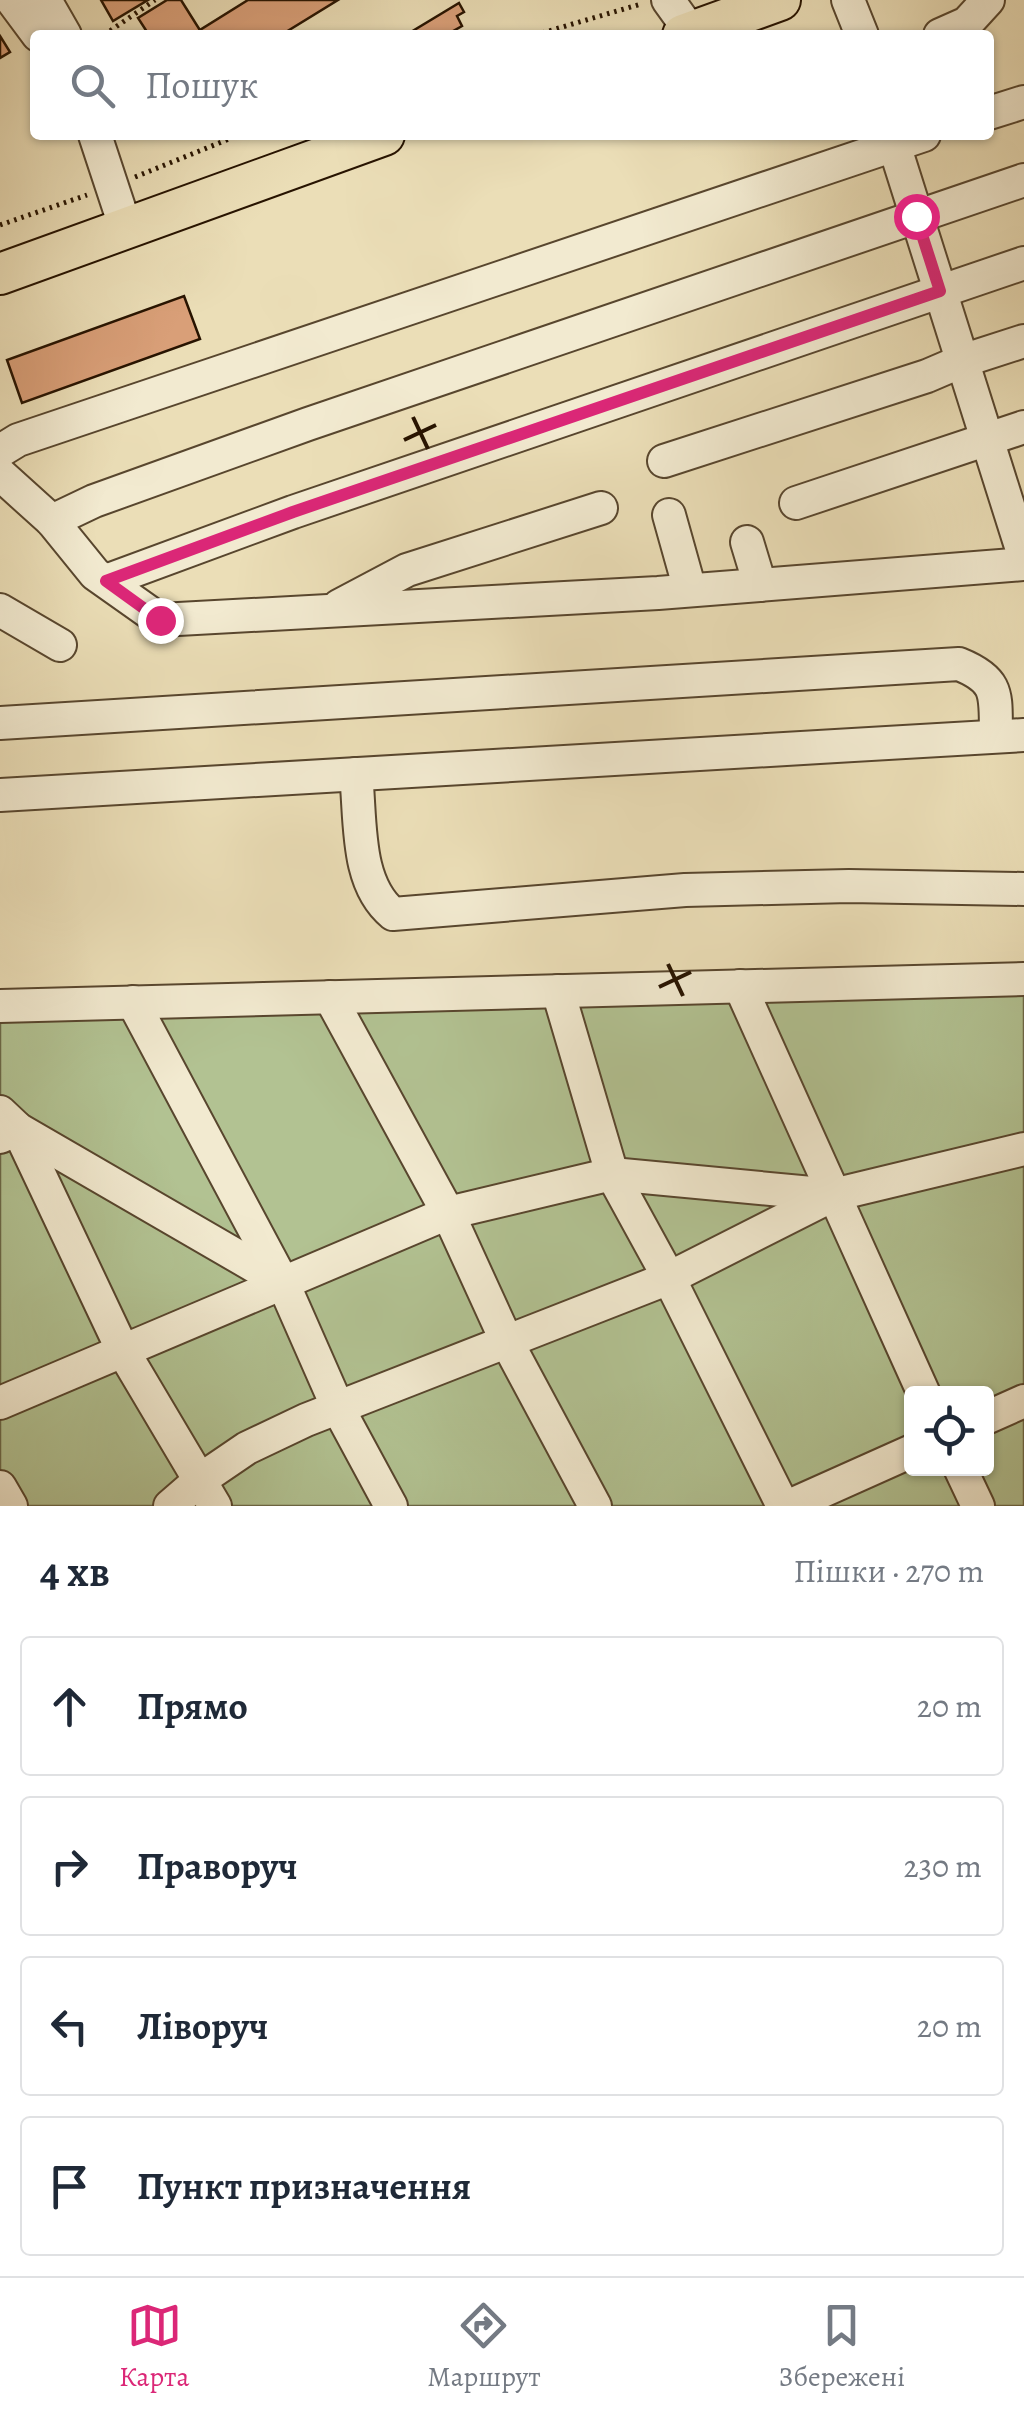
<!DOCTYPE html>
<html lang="uk">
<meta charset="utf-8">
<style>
body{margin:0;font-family:Alegreya,serif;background:#f6f6f7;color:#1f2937}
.controls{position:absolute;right:30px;bottom:30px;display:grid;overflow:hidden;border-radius:10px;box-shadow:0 2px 8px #0004}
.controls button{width:90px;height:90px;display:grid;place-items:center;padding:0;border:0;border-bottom:2px solid #e0e1e3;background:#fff;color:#1f2937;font:50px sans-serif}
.stop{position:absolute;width:30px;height:30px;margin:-22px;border:8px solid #db2777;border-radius:50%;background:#fff}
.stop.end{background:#db2777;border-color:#fff;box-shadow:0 2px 10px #0008}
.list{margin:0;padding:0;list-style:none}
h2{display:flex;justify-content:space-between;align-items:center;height:130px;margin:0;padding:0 40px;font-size:42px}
h2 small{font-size:32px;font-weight:400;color:#747a83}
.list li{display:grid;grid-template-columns:65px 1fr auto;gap:30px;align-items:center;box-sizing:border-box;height:140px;margin:0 20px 20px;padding:0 20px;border:2px solid #e0e1e3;border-radius:10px}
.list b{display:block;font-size:38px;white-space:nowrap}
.list em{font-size:32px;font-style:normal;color:#747a83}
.icon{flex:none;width:55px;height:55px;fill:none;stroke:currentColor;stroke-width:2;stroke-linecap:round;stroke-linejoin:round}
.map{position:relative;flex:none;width:1024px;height:1506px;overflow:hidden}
.search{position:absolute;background:#fff;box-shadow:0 2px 8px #0004;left:30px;right:30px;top:30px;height:110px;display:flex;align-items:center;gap:25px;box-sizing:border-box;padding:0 35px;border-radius:10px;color:#747a83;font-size:38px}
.sheet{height:770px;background:#fff}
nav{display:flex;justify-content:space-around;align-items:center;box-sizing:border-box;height:140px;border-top:2px solid #e0e1e3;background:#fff;font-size:28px;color:#747a83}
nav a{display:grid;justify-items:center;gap:5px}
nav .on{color:#db2777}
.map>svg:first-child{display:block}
</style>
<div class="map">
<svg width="1024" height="1506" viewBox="0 0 1024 1506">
<rect width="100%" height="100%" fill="#ebdeb7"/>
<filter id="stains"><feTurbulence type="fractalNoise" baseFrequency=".002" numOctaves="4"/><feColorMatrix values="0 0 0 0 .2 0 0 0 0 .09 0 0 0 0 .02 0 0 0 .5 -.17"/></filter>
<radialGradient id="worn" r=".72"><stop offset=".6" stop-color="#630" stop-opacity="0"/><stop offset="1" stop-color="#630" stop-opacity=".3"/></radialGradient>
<!-- green -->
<path fill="#b2c292" stroke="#6c6a49" stroke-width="2.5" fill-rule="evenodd" d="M 1024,974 L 1024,1506 L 0,1506 L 0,1013 ZM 912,1394 L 986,1394 L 986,1468 L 912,1468 Z"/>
<!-- building -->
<g fill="#d99f78" stroke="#271300" stroke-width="2.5">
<polygon points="101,0 148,0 113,21"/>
<polygon points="167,0 181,0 203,35 149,35 138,18"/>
<polygon points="248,0 338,0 281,35 203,35 200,30"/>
<polygon points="459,3 464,12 457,16 462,26 446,35 406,35"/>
<polygon points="0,36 10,52 0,58"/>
<polygon points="184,296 200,339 22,403 7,360"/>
</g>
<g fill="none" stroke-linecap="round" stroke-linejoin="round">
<!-- minor casing -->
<g stroke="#58462e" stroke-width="36">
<g id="minor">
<polyline points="12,0 38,35"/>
<polyline points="45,0 65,35"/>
<polyline points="668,0 691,32"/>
<polyline points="848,0 862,35"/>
<polyline points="940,35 967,23 988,0"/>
<polyline points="989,113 1024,102"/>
<polyline points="95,135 126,229"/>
<polyline points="891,135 1024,556"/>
<polyline points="0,451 18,440 924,135"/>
<polyline points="664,461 927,376 962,361 1024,341"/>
<polyline points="0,474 52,521 95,574 160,620 658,593 1024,564"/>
<polyline points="796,503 1024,427"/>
<polyline points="669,515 690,590"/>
<polyline points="52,521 94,501 308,424 1024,180"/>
<polyline points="747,542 760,585"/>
<polyline points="106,581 293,512 1024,263"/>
<polyline points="339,606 407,570 601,508"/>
<polyline points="0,610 60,645"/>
<path d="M 0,723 L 959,664 C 1001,681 995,696 996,736"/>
<path d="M 356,774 C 361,820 355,883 393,914 L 685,890 L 849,886 L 1024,889"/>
<polyline points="0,795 1024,735"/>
<polyline points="740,986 924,1394"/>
<polyline points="558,991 612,1174 669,1278 783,1506"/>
<polyline points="330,997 448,1213 507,1342 595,1506"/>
<polyline points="133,1002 283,1283 338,1408 391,1506"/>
<polyline points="0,1006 1024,979"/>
<polyline points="0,1112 18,1129 282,1282"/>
<polyline points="0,1137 18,1129 123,1351 215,1506"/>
<polyline points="0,1403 448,1213 612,1174 833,1195"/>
<polyline points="986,1418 1024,1401"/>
<polyline points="960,1468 978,1506"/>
<polyline points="0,1487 11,1506"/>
<polyline points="170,1506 200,1480 247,1448 306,1420 669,1278 833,1195 1024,1149"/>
<polyline points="789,1506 912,1451"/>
</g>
</g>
<!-- major casing -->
<g stroke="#271300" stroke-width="44">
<g id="major">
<polyline points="683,35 780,0"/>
<polyline points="0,274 384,135"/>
</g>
</g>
<!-- path -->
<g stroke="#271300" stroke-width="5" stroke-dasharray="2.5 5" stroke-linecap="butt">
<polyline points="104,35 155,0"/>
<polyline points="535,35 641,4"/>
<polyline points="135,177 239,135"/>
<polyline points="0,225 87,195"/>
</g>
<!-- minor -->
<use href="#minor" stroke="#f2ead0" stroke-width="32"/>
<!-- major -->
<use href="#major" stroke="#ebdeb7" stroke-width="40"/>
</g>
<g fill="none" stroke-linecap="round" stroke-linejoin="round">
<!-- route -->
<polyline stroke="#db2777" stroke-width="12" points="160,620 106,581 293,512 940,291 916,216"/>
</g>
<!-- ticks -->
<path fill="none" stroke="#271300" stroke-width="4" d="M 413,417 L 428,449M 404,440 L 436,425M 668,964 L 683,996M 659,987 L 691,972"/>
<rect width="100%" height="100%" filter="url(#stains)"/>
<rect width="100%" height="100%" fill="url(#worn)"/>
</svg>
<div class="controls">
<button><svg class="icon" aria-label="locate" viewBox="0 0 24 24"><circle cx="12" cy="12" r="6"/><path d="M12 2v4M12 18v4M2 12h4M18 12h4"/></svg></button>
</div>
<div class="stop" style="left:916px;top:216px"></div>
<div class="stop end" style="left:160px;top:620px"></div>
<div class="search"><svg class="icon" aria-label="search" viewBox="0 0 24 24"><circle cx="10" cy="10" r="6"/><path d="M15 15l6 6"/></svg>Пошук</div>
</div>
<section class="sheet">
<h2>4 хв<small>Пішки · 270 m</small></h2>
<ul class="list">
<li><svg class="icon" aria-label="ahead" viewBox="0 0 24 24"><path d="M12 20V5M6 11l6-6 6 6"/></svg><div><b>Прямо</b></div><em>20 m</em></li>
<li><svg class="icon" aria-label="right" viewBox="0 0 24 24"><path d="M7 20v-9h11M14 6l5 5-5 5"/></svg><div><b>Праворуч</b></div><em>230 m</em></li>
<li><svg class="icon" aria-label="left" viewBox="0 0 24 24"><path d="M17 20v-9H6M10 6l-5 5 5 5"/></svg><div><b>Ліворуч</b></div><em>20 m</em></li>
<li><svg class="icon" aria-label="arrive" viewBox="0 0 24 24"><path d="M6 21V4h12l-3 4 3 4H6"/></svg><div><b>Пункт призначення</b></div></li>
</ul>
</section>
<nav>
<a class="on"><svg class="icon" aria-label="map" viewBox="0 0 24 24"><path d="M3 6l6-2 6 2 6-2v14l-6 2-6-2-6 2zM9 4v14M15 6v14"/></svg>Карта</a>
<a><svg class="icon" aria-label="directions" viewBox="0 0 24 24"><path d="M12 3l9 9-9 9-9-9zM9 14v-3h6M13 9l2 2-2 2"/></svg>Маршрут</a>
<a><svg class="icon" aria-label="saved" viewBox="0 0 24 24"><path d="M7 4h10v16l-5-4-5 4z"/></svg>Збережені</a>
</nav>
